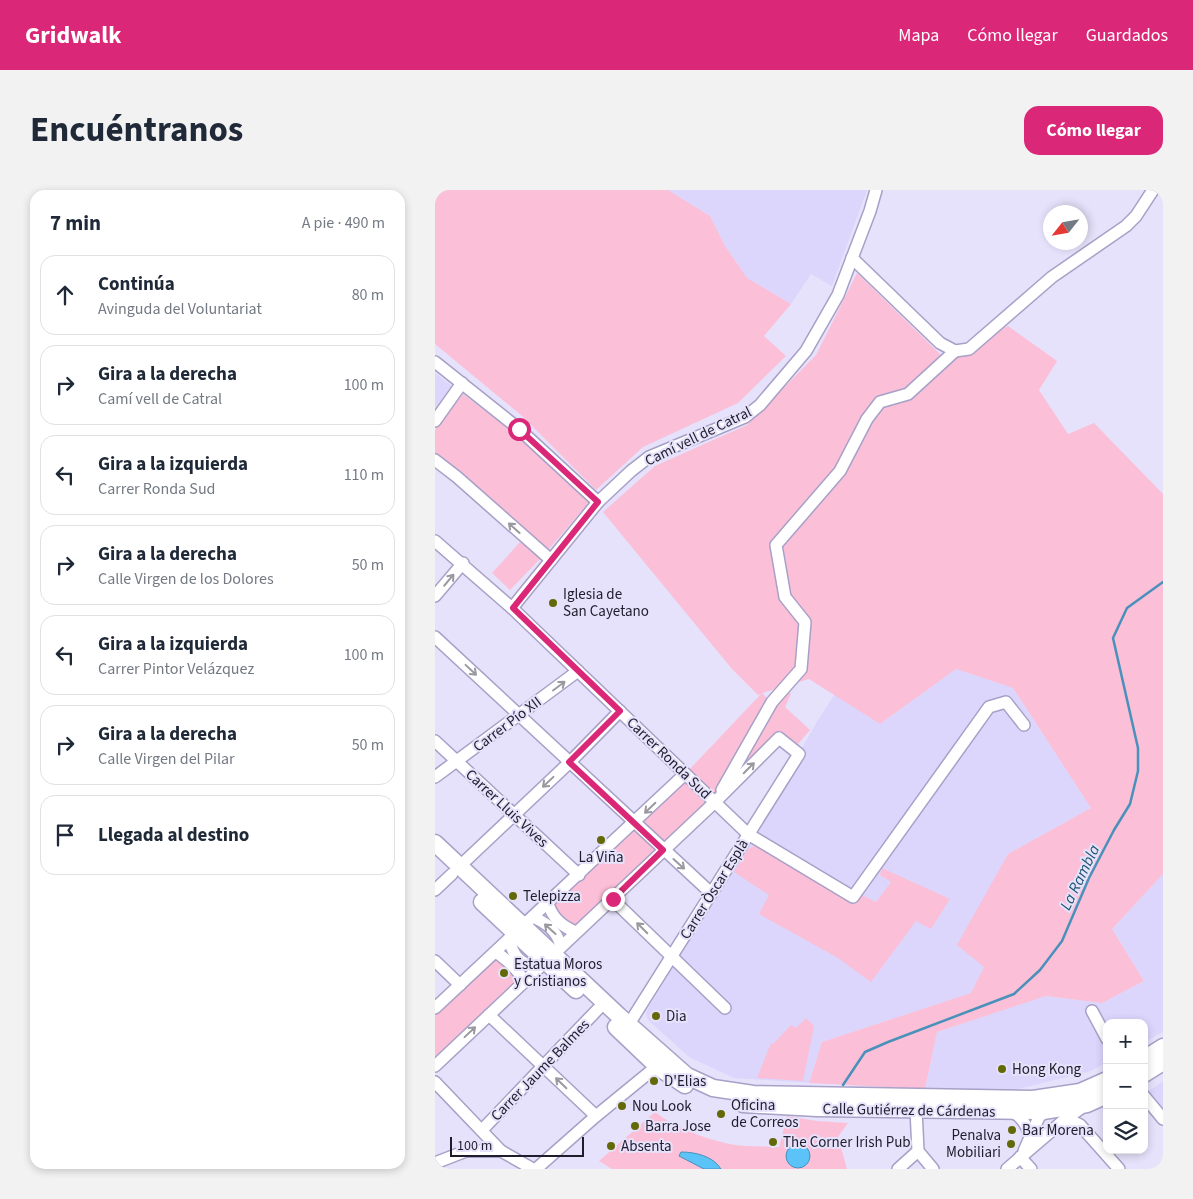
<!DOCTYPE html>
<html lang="es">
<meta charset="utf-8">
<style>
body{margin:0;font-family:"Source Sans 3",sans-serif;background:#f2f2f3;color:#1f2937}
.controls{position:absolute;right:15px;bottom:15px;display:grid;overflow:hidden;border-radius:10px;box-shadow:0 2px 8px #0003}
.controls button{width:45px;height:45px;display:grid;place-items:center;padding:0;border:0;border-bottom:1px solid #e0e1e3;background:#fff;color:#1f2937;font:25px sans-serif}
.compass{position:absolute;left:608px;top:15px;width:45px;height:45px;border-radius:50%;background:#fff;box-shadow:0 2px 8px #0003;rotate:239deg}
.scale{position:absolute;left:15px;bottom:12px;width:134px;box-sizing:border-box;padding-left:5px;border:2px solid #1f1c2b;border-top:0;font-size:14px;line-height:18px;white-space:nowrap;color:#1f1c2b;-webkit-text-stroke:4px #e6e2fb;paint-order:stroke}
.stop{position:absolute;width:15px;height:15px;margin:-11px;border:4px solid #db2777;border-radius:50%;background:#fff}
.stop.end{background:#db2777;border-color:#fff;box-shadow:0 1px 5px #0008}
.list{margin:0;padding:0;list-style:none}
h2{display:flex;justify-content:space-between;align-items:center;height:65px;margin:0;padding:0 20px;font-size:21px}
h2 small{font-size:16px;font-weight:400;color:#747a83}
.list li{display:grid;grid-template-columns:32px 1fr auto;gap:15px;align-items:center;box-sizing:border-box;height:80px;margin:0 10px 10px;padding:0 10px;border:1px solid #e0e1e3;border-radius:15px}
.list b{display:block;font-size:19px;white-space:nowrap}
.list p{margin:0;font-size:16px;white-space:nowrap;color:#747a83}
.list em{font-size:16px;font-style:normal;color:#747a83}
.icon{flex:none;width:28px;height:28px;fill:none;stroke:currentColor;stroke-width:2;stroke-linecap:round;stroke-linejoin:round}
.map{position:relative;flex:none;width:728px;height:979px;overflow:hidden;border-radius:15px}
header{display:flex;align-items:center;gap:30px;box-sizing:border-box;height:70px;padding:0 25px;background:#db2777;color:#fff}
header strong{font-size:24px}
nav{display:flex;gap:28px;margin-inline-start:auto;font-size:18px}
.intro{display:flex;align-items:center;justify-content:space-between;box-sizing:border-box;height:120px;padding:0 30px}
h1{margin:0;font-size:35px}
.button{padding:12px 22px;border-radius:15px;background:#db2777;color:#fff;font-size:18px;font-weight:700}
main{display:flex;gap:30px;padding:0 30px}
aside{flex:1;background:#fff;border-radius:15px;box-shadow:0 2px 8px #0003}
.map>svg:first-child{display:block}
</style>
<header>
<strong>Gridwalk</strong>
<nav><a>Mapa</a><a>Cómo llegar</a><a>Guardados</a></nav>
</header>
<div class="intro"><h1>Encuéntranos</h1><a class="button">Cómo llegar</a></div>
<main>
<aside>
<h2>7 min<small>A pie · 490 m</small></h2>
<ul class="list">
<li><svg class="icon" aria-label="ahead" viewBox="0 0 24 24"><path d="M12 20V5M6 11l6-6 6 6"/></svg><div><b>Continúa</b><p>Avinguda del Voluntariat</p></div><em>80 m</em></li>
<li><svg class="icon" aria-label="right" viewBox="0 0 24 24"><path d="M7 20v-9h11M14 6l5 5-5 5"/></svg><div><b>Gira a la derecha</b><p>Camí vell de Catral</p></div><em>100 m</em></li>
<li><svg class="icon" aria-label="left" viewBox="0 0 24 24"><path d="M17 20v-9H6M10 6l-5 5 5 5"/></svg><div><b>Gira a la izquierda</b><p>Carrer Ronda Sud</p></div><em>110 m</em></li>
<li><svg class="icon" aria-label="right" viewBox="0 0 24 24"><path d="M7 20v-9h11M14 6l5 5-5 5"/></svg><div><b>Gira a la derecha</b><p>Calle Virgen de los Dolores</p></div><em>50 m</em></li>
<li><svg class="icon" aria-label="left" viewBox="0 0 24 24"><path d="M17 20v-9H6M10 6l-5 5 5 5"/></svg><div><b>Gira a la izquierda</b><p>Carrer Pintor Velázquez</p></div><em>100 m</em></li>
<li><svg class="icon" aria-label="right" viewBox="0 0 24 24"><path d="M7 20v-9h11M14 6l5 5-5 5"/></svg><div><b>Gira a la derecha</b><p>Calle Virgen del Pilar</p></div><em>50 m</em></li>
<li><svg class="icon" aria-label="arrive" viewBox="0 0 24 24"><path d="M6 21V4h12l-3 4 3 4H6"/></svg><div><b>Llegada al destino</b></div></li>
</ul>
</aside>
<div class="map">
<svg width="728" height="979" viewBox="0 0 728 979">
<rect width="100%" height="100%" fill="#e6e2fb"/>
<!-- built -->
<g fill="#dcd6fd">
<polygon points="233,0 432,0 397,96 376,84 356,114 312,88 290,56 275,26"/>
<polygon points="0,183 18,197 0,221"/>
<polygon points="521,479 578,498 656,618 573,664 549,777 536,803 387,852 374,893 299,888 254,867 213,830 211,822 322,637 383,530 400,504 445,534"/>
<polygon points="728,684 728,842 709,852 709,833 672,833 672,872 656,881 579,900 490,899 502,842 611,806 667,813 709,791 677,739"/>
<polygon points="728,891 728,918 714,901"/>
</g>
<!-- green -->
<g fill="#fbbfd7">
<polygon points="0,0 233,0 275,26 290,56 312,88 356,114 329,146 351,166 303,213 208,257 161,300 86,225 0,154"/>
<polygon points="422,83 507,166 573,136 622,171 604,200 633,244 659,233 728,304 728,684 677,739 709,791 667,813 611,806 502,842 490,899 374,893 387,852 536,803 549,777 522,755 573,664 656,618 578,498 521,479 445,534 374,489 327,503 333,509 280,605 254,580 326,504 323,505 297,479 168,322 220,276 312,235 381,165"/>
<polygon points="28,204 65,232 156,310 114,359 0,264 0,240"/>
<polygon points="86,351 105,369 75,400 57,383"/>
<polygon points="353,501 356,504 350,517 375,540 363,554 344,543 295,593 340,516"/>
<polygon points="251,592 270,613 139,737 118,716"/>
<polygon points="325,653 419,715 427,705 441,712 456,692 445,685 447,678 515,709 496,739 481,731 436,792 403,768 324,724 334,705 299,682 313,659"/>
<polygon points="62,765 84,788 0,867 0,823"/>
<polygon points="371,828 379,836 368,891 322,888 336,853 338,854 356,835 361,838"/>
<path d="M 220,922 C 241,938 268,948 294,954 C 310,957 328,956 344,957 L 352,926 L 382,931 L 413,933 L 403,947 L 412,979 L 177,979 L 164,971 Z"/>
</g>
<!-- water -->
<g fill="#5bc3f7" stroke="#4991ba">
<circle cx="363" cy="966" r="12"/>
<path d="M 246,962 C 260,962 278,966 286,979 L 269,979 L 244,966 Z"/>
</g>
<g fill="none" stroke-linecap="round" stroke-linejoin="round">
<!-- stream -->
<polyline stroke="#4991ba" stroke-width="2.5" points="408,895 430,862 453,852 579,804 605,780 627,751 654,688 679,640 695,614 703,581 703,558 678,448 692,418 728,392"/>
<!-- minor casing -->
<g stroke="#a7a0c7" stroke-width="14">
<g id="minor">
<polyline points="417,68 505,153 520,161 534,159 617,87 691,36 701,26 718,0"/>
<polyline points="0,172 84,239 163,312"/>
<polyline points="0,231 27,193"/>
<polyline points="0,270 22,287 116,370"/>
<polyline points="0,351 77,418 313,644 418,707 554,517 571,512 589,535"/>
<polyline points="0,406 28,373"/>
<polyline points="77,418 163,312 196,281 214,267 310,227 325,215 371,161 403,105 435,21 441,0"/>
<polyline points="0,447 276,703"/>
<polyline points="0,551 144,685"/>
<polyline points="0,587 143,481"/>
<polyline points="287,600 337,512 366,479 370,432 350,407 341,355 405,281 432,229 445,212 473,204 520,161"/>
<polyline points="25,676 135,572 185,521"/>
<polyline points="0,700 17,684"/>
<polyline points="177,709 290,818"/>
<path d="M 113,714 C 118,728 126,736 141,742"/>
<path d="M 98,727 C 113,734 121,740 126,756"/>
<path d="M 74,749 C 78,766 85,774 102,778"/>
<path d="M 61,762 C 73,771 82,778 89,791"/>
<polyline points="0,771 25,795"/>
<polyline points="0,818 250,584"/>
<polyline points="657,821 672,849"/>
<polyline points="54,825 161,926"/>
<polyline points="0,876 280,612 344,548 364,564 194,834"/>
<polyline points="0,892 66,961 98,979"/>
<polyline points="709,906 728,929"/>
<polyline points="481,919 483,961 498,979"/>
<path d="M 578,922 C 588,928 593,937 595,948"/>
<polyline points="628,931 637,931 645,935 684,979"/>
<polyline points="47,940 163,819"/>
<polyline points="589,961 604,927 612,919"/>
<polyline points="585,967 596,979"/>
<polyline points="0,973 31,961 66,961"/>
<polyline points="101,979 161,926 227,872"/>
<polyline points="463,979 483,961"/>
<polyline points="572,979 628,931 649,916"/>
</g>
</g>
<!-- highway casing -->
<g stroke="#a7a0c7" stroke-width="19">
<g id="highway">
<polyline points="0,653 184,826 252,886 278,898 318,904 598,909 645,902 672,890"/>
<polyline points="47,712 141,800"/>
<polyline points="181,837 223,877 250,895"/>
<polyline points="709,869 728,857"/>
<polyline points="709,884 728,872"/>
<polyline points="308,914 382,918 608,921 652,914 672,905"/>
</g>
</g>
<!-- minor -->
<use href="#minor" stroke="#fff" stroke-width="11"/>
<!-- highway -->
<use href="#highway" stroke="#fff" stroke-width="16"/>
</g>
<!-- one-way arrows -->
<defs><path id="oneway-shaft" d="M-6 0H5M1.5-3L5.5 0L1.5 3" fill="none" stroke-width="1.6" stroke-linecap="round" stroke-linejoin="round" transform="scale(1.25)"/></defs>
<g stroke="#9a99a0">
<use href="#oneway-shaft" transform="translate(79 338) rotate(-138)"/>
<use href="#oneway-shaft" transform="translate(14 390) rotate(-50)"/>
<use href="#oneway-shaft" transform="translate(36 480) rotate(43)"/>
<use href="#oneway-shaft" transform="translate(124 496) rotate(-37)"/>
<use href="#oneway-shaft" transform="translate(314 578) rotate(-45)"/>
<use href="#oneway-shaft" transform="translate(113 592) rotate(137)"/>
<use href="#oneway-shaft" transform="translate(215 618) rotate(136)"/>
<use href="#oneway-shaft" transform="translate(244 674) rotate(42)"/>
<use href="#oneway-shaft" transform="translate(207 738) rotate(-135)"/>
<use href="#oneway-shaft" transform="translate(115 739) rotate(-138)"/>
<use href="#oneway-shaft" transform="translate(35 842) rotate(-43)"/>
<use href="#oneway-shaft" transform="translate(126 893) rotate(-136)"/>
</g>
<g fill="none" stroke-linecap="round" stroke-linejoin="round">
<!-- route -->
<polyline stroke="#db2777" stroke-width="6" points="84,239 163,312 78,418 185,521 134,572 228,660 178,709"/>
</g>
<!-- markers -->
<g fill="#636808" stroke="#e6e2fb" stroke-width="2">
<circle cx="118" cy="413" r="5"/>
<circle cx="166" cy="650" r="5"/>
<circle cx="78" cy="706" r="5"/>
<circle cx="69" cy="783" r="5"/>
<circle cx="221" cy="826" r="5"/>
<circle cx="567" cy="879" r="5"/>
<circle cx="219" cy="891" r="5"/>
<circle cx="187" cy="916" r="5"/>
<circle cx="286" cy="924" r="5"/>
<circle cx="200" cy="936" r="5"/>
<circle cx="577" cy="940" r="5"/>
<circle cx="338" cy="952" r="5"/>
<circle cx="576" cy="954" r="5"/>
<circle cx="176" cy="956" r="5"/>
</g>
<g text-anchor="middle" stroke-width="4" stroke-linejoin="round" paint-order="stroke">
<!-- street labels -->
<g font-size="15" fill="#1f1c2b" stroke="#e6e2fb">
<text transform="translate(263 246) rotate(-26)" y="5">Camí vell de Catral</text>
<text transform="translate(72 534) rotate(-37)" y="5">Carrer Pío XII</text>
<text transform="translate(234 568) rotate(44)" y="5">Carrer Ronda Sud</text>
<text transform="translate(72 618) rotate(43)" y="5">Carrer Lluis Vives</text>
<text transform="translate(279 699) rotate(-58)" y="5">Carrer Òscar Esplà</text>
<text transform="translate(105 880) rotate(-46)" y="5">Carrer Jaume Balmes</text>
<text transform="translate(474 920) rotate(1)" y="5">Calle Gutiérrez de Cárdenas</text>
</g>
<!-- poi labels -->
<g font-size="15" fill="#1f1c2b" stroke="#e6e2fb" text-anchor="start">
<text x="128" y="409">Iglesia de<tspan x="128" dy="17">San Cayetano</tspan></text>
<text x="166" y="672" text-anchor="middle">La Viña</text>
<text x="88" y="711">Telepizza</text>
<text x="79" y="779">Estatua Moros<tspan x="79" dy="17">y Cristianos</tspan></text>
<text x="231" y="831">Dia</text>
<text x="577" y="884">Hong Kong</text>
<text x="229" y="896">D'Elias</text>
<text x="296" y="920">Oficina<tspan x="296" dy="17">de Correos</tspan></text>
<text x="197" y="921">Nou Look</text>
<text x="210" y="941">Barra Jose</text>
<text x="587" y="945">Bar Morena</text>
<text x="566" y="950" text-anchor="end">Penalva<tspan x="566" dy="17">Mobiliari</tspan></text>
<text x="348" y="957">The Corner Irish Pub</text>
<text x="186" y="961">Absenta</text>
</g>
<!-- water labels -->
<g font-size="16" font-style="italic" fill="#1c546f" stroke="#e6e2fb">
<text transform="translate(644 687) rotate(-64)" y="6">La Rambla</text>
</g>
</g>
</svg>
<div class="controls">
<button>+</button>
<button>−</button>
<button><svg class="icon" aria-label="layers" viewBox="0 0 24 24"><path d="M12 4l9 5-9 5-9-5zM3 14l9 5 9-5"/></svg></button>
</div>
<svg class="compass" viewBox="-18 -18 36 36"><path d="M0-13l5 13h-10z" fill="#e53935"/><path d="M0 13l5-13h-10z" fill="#747a83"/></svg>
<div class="scale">100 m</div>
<div class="stop" style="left:84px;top:239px"></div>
<div class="stop end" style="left:178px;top:709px"></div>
</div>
</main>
